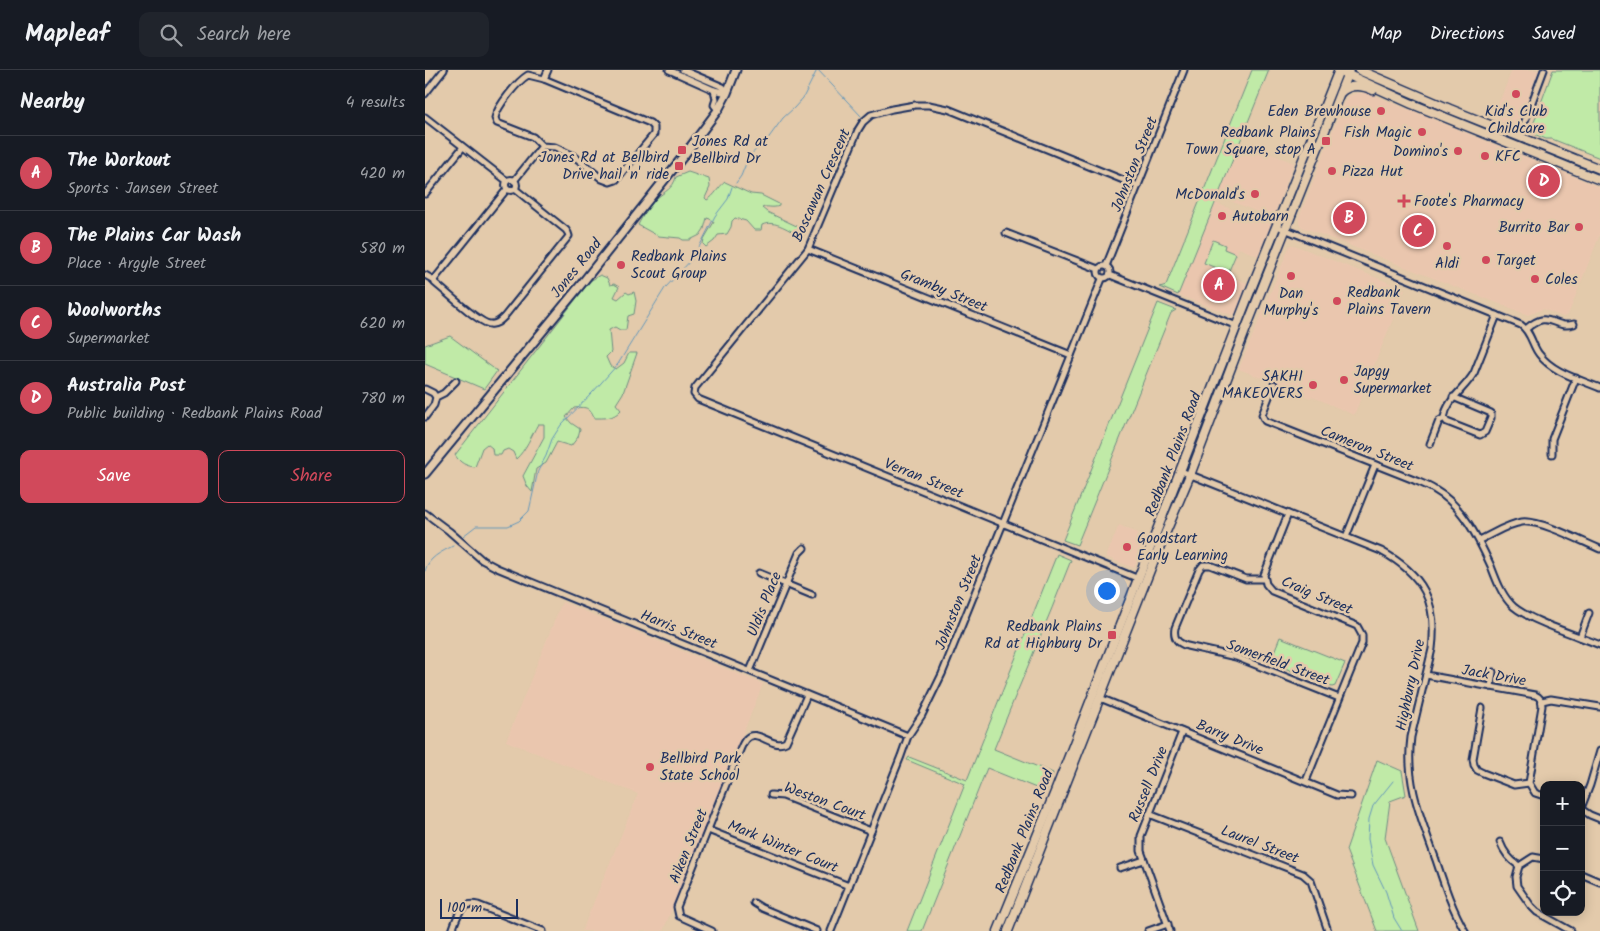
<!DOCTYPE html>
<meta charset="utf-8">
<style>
body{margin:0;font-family:Kalam,sans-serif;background:#20242c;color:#f1f3f6}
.controls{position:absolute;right:15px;bottom:15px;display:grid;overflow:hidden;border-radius:10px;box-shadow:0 2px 12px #0003}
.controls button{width:45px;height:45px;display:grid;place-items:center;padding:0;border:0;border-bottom:1px solid #363941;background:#171b24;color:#f1f3f6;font:25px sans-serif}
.scale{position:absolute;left:15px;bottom:12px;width:78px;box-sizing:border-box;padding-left:5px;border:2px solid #1b2f5e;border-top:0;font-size:14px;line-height:18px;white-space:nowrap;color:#1b2f5e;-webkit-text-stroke:4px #e3caab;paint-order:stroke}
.you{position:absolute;left:681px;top:520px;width:18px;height:18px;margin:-12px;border:4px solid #fff;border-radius:50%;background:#1a73e8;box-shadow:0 0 0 8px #1a73e833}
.badge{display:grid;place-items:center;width:32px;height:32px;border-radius:50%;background:#d1495b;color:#fff;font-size:16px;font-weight:700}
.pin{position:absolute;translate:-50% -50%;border:2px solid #fff;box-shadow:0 1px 5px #0006}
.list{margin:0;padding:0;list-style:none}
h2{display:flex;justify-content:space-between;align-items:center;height:65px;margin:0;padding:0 20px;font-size:21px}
h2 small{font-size:16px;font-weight:400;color:#9ea1a6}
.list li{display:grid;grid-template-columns:32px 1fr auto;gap:15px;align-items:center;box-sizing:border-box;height:75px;padding:0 20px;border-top:1px solid #363941}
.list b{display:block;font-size:19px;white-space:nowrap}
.list p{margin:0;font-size:16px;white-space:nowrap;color:#9ea1a6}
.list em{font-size:16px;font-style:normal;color:#9ea1a6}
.actions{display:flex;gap:10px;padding:15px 20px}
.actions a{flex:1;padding:11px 0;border:1px solid #d1495b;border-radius:10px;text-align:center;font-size:18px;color:#d1495b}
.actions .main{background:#d1495b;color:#fff}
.icon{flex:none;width:28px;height:28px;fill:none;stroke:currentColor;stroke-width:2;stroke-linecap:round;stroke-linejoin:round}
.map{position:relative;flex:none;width:1175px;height:861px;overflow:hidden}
header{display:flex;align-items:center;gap:30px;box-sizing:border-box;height:70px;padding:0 25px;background:#171b24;border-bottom:1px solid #363941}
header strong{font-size:24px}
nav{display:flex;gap:28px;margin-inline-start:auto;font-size:18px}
.search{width:350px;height:45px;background:#20242c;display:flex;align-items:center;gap:12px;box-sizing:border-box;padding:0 18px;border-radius:10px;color:#9ea1a6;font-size:19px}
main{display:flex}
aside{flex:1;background:#171b24}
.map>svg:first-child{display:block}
</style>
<header>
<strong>Mapleaf</strong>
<div class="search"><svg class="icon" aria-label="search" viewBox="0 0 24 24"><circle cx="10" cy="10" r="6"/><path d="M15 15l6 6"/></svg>Search here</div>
<nav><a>Map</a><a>Directions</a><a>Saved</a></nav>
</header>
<main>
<aside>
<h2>Nearby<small>4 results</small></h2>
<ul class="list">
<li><span class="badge">A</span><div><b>The Workout</b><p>Sports · Jansen Street</p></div><em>420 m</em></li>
<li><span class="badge">B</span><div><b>The Plains Car Wash</b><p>Place · Argyle Street</p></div><em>580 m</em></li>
<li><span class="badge">C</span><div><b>Woolworths</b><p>Supermarket</p></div><em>620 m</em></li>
<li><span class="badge">D</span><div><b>Australia Post</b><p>Public building · Redbank Plains Road</p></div><em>780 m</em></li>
</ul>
<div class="actions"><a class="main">Save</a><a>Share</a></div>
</aside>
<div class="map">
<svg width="1175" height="861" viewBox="0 0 1175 861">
<rect width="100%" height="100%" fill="#e3caab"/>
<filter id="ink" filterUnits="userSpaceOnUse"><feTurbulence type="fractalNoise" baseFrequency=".02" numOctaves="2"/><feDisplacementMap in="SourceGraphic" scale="10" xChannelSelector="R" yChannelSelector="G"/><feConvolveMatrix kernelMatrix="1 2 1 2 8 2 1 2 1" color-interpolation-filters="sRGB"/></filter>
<g filter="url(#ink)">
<!-- built -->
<g fill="#eac6ae">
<polygon points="1087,0 1114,0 1093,53 1086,56 1068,48"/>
<polygon points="933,23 943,23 1175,117 1175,164 1143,245 1138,247 1118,239 1103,245 877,157 874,154 874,148 918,34 924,26"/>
<polygon points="815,72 869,93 848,148 793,126"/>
<polygon points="790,133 846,154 833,186 814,178 802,205 822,213 811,243 807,245 753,225"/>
<polygon points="865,175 869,175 980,219 929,345 886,326 885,328 814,299"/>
<polygon points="694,455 722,467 709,498 681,487"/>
<polygon points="137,532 338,614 238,861 157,861 213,724 81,671"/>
</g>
<!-- green -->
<g fill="#c0eaa7" stroke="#6e8c82">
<polygon points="827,0 844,0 753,225 735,217 741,215"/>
<polygon points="1128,0 1175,0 1175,88 1127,69 1121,69 1109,64 1108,55"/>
<path d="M 263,102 L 284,109 L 285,117 L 280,128 L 282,130 C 290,126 293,117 300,112 L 326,124 L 336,125 L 354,134 L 354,136 C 347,139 342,135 337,138 L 342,142 L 380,160 L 381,163 L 377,167 C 365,161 350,149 337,155 L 336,160 L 329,160 L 321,151 L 310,148 L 307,151 L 306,157 L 302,164 L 293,165 L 289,171 L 281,177 L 278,174 L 279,169 L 289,152 L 285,149 L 282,148 L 279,159 L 275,165 L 265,170 L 258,170 L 255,168 L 233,166 L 213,155 C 218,145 224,135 232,128 C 240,121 248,119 251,107 Z"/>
<polygon points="788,170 800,175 799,179 811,184 803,203 779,193"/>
<path d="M 175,205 L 182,208 L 185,215 L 189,214 L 194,217 L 189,227 L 193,229 L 201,222 L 204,224 L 209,222 L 211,231 L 209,244 L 203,246 L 201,260 L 195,260 L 190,257 L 184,260 L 186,282 L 181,287 L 185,296 L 191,299 L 199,293 L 204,283 L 212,283 L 198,323 L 191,334 L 196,340 C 188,349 180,348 169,348 C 164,336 160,337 149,338 L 141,347 L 146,353 L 155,359 L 153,367 L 146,376 L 132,372 L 121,393 L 111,399 L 107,422 L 102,416 L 98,406 L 119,367 L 119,354 L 113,354 C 106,366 101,380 91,389 L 88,382 L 83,379 L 78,381 L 76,385 L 68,385 L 67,378 L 62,374 L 57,378 L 50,397 C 41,396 35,393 30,385 L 165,211 Z"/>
<polygon points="733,233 751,240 746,243 652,475 638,470"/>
<polygon points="25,266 72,301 59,319 0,294 0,275"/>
<path d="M 632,484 L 646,490 C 622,553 594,615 569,679 L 628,703 L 621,722 L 562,698 L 497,861 L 482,861 L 540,714 L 482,690 L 484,687 L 542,710 Z"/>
<polygon points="855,567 920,593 910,616 907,617 845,592"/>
<polygon points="952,690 977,701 981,725 965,731 960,768 994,861 952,861 921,780"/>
</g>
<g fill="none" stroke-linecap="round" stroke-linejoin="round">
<!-- stream -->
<g stroke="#6597ba" stroke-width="1">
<polyline points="393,0 436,46"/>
<polyline points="311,113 316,106 324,86 342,70 358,48 369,38 378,28 392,0"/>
<polyline points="38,466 51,456 83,456 94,451 104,441 113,401 121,386 127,369 136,355 168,322 193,294 240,218 269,187 290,146 303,129 307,117"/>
<path d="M 0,501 C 3,488 16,482 28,476"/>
<polyline points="968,711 948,736 944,749 943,769 948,795 961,822 969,848 977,861"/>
</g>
<!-- street casing -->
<g stroke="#1b2f5e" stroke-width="9">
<g id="street">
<polyline points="244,0 289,20 302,23"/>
<polyline points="258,0 298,17 302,23"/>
<path d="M 103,5 L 119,9 L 225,53 L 229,57 L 229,64 L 191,110 L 185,112 L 177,109 L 149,86 L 130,77 L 117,76 L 108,67 L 72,53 L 70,48 C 72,36 93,11 103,5 Z"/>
<polyline points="119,9 123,0"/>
<polyline points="289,20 291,29 289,35 293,40"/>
<polyline points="0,24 19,0"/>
<polyline points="0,47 82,111"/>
<polyline points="1094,67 1119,0"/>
<circle cx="86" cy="115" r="5.5"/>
<polyline points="89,111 117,76"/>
<polyline points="713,116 523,39 504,35 490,35 467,39 446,45 438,52 433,60 383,179 270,318 269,324 273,329 714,509"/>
<polyline points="0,124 38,77"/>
<path d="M 852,156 L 1096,255 C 1106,262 1107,275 1114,284 C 1128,303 1154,309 1175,318"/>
<polyline points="581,163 673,199"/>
<polyline points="383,179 646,285"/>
<circle cx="679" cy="202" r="6"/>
<polyline points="681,196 759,0"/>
<polyline points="0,205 9,210 12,206 82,119"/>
<polyline points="685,205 812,256"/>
<path d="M 9,210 L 10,213 C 20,221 55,254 65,254 C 71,255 75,251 79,247 L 144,166 L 143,163 L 141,160 L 90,119"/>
<path d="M 1101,259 C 1125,238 1127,260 1149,254"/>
<path d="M 849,314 L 837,345 L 840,351 L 989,410 C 996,413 1004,416 1010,420 C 1038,436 1053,468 1066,496 C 1071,509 1076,523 1085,533 C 1098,549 1154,566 1175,575"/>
<polyline points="0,319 8,323 11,327 9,335 0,347"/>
<polyline points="11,327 19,323 31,311"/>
<polyline points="1019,348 1022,352 1055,365 1060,362 1066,348 1066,343 1028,327"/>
<path d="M 1005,374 L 1014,351 L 1019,348 C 1022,329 1040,319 1049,303 L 1072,245"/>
<polyline points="1127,384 1127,369 1151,308"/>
<path d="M 756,401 L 956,481 C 998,504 1013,532 1007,579 L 986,667 C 980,713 996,748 1011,790 C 1019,814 1027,839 1040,861"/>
<polyline points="0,443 24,461 57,490 72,498 483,666"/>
<polyline points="863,444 839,505 841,514 847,521 932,556 937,565 937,573 881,711"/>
<polyline points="921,467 950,395"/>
<path d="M 1054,470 C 1068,464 1082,454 1097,452 C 1116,450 1156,471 1175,479"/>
<polyline points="334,503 387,525"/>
<path d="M 839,509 L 821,509 L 785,495 L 778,495 L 774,500 L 750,558 C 748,569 753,573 762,576 L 811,587 L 914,628"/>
<polyline points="1155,567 1164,543"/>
<polyline points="325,601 374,483 379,478"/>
<path d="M 1001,605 L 1110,625 C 1115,627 1117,630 1117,636 L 1104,713 L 1110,723 L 1119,726"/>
<polyline points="1066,617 1068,602"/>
<polyline points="675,628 912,725 926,726"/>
<polyline points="1117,631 1126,629 1175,637"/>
<polyline points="1057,638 1048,689 1049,695 1052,700 1058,703 1089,715 1104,713"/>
<polyline points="346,725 358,726 446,761"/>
<polyline points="1156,738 1165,715 1175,681"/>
<polyline points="1156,739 1165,745 1175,749"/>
<polyline points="724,744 878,804 886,811 903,861"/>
<polyline points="283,760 424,816"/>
<path d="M 1075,772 C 1079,783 1085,790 1094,796"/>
<polyline points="1119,789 1108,787 1094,796 1091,807 1092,816 1106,836 1112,842 1146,861"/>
<polyline points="695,798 719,790"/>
<polyline points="1156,804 1175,812"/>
<polyline points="329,833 337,838 392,861"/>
<path d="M 27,861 C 32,848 35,830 53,835 L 118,861"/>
<path d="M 287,861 L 254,846 L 252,837 L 312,687 C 315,681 317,673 321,669 C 331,657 348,680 361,672 L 382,625"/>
<polyline points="406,861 476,686 483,666 497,645 517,604 677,209"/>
<polyline points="723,861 743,854"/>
<polyline points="745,861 716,781 716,766 757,662"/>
</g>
</g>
<!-- secondary casing -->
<g stroke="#1b2f5e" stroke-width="11">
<polyline id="secondary" points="0,404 154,217 260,84 293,40 302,23 311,0"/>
</g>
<!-- primary casing -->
<g stroke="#1b2f5e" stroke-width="11">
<g id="primary">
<polyline points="934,0 1025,39 1175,99"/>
<polyline points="919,3 987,34 1175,110"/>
<path d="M 915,23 C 924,14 937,15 948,20"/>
<polyline points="573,861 630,722 824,224 914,0"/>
<polyline points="583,861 729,490 765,405 820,261 924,0"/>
</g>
</g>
<!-- street -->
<use href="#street" stroke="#e3caab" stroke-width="5"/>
<!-- secondary -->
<use href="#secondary" stroke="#e3caab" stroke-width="7"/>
<!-- primary -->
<use href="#primary" stroke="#e3caab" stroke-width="8"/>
</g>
</g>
<!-- markers -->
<g fill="#d1495b" stroke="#e3caab" stroke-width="2">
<circle cx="1091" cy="24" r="5"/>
<circle cx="956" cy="41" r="5"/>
<circle cx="997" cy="62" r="5"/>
<rect x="896" y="66" width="10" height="10" rx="2.5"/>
<rect x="252" y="75" width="10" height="10" rx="2.5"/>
<circle cx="1033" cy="81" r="5"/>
<circle cx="1060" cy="86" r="5"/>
<rect x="249" y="91" width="10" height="10" rx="2.5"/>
<circle cx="907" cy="101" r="5"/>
<circle cx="830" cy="124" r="5"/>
<path d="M976.5 123.5h5v5h5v5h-5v5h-5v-5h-5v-5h5z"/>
<circle cx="797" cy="146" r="5"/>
<circle cx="1154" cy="157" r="5"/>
<circle cx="1022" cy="176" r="5"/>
<circle cx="1061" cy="190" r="5"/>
<circle cx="196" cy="195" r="5"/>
<circle cx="866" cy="206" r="5"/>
<circle cx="1110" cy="209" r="5"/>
<circle cx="912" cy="231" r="5"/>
<circle cx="919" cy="310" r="5"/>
<circle cx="888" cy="315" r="5"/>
<circle cx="702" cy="477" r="5"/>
<rect x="682" y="560" width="10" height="10" rx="2.5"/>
<circle cx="225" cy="697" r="5"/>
</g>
<g text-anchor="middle" stroke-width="5" stroke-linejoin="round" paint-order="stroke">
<!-- poi labels -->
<g font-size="15" fill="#1b2f5e" stroke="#e3caab" text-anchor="start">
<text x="946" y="46" text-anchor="end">Eden Brewhouse</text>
<text x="1091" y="46" text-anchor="middle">Kid's Club<tspan x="1091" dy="17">Childcare</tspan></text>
<text x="891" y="67" text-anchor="end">Redbank Plains<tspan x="891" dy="17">Town Square, stop A</tspan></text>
<text x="987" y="67" text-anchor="end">Fish Magic</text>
<text x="267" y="76">Jones Rd at<tspan x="267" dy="17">Bellbird Dr</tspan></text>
<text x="1023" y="86" text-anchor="end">Domino's</text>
<text x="1070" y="91">KFC</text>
<text x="244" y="92" text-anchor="end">Jones Rd at Bellbird<tspan x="244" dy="17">Drive hail 'n' ride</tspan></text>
<text x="917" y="106">Pizza Hut</text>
<text x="820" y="129" text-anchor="end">McDonald's</text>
<text x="989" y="136">Foote's Pharmacy</text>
<text x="807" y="151">Autobarn</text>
<text x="1144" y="162" text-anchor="end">Burrito Bar</text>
<text x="206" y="191">Redbank Plains<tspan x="206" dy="17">Scout Group</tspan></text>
<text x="1071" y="195">Target</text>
<text x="1022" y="198" text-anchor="middle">Aldi</text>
<text x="1120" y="214">Coles</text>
<text x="922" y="227">Redbank<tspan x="922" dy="17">Plains Tavern</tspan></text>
<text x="866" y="228" text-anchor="middle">Dan<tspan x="866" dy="17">Murphy's</tspan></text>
<text x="929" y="306">Japgy<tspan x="929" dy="17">Supermarket</tspan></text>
<text x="878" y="311" text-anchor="end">SAKHI<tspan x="878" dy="17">MAKEOVERS</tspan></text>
<text x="712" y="473">Goodstart<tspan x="712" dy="17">Early Learning</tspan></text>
<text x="677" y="561" text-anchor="end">Redbank Plains<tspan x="677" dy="17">Rd at Highbury Dr</tspan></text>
<text x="235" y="693">Bellbird Park<tspan x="235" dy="17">State School</tspan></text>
</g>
<!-- street labels -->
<g font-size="15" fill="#1b2f5e" stroke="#e3caab">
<text transform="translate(709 94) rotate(-68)" y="5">Johnston Street</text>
<text transform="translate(396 115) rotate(-66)" y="5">Boscawan Crescent</text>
<text transform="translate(151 198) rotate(-51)" y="5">Jones Road</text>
<text transform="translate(519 220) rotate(22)" y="5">Gramby Street</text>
<text transform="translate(942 378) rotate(22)" y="5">Cameron Street</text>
<text transform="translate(748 384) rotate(-69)" y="5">Redbank Plains Road</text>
<text transform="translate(499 408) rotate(22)" y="5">Verran Street</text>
<text transform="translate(892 525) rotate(23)" y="5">Craig Street</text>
<text transform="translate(533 532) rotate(-68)" y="5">Johnston Street</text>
<text transform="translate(339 534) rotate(-68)" y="5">Uldis Place</text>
<text transform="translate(254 559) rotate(22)" y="5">Harris Street</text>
<text transform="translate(853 592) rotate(20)" y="5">Somerfield Street</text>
<text transform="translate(1069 605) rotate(10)" y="5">Jack Drive</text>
<text transform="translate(985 615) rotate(-78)" y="5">Highbury Drive</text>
<text transform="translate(805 667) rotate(22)" y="5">Barry Drive</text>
<text transform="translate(723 714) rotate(-68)" y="5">Russell Drive</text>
<text transform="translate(400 731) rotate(20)" y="5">Weston Court</text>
<text transform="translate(599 761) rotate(-68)" y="5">Redbank Plains Road</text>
<text transform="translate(835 774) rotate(21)" y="5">Laurel Street</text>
<text transform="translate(263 776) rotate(-68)" y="5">Aiken Street</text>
<text transform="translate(358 776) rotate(22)" y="5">Mark Winter Court</text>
</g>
</g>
</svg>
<div class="controls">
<button>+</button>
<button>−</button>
<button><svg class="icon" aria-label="locate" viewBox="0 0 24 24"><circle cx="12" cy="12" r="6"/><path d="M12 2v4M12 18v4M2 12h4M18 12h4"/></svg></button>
</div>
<div class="scale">100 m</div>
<div class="you"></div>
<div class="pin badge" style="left:794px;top:215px">A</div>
<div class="pin badge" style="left:924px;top:148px">B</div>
<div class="pin badge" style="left:993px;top:161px">C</div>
<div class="pin badge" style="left:1119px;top:111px">D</div>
</div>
</main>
